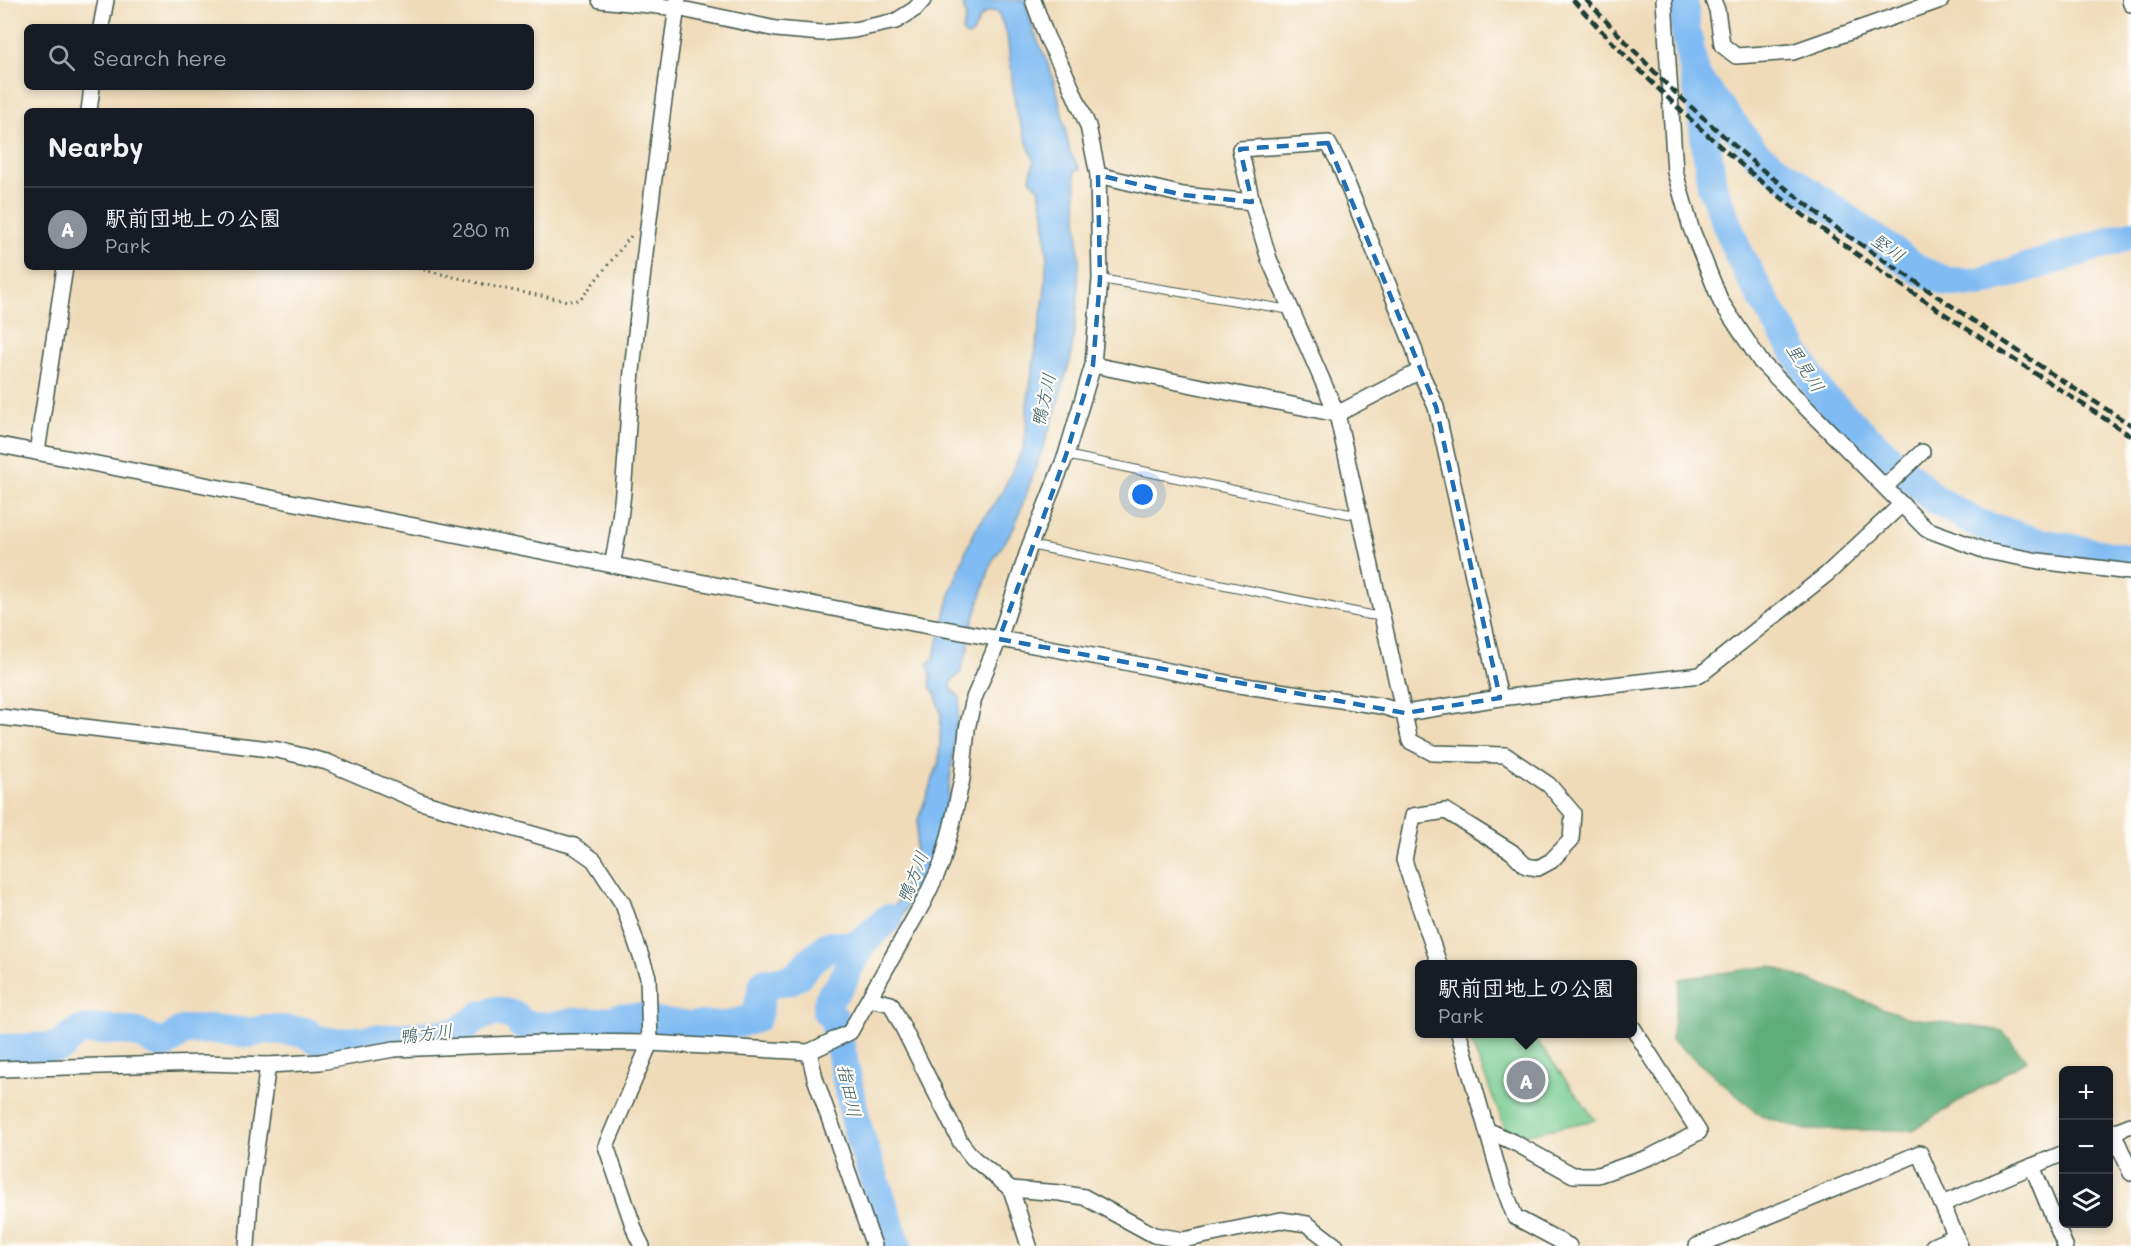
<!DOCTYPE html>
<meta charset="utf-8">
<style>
body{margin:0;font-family:Mali,"Klee One",sans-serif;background:#242831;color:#f1f3f6}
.controls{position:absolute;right:18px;bottom:18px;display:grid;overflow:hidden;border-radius:9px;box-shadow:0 3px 9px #0003}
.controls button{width:54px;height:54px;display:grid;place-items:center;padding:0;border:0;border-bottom:2px solid #363941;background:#171b24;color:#f1f3f6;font:30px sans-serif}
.you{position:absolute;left:1143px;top:495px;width:21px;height:21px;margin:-15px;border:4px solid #fff;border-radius:50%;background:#1a73e8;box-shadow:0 0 0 9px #1a73e833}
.badge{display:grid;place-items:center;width:39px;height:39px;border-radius:50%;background:#8c9099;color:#fff;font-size:20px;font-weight:700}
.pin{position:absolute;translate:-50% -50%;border:3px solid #fff;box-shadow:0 2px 6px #0006}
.popup{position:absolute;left:1415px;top:960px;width:222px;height:78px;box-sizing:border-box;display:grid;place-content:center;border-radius:9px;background:#171b24;filter:drop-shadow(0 2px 4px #0005);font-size:20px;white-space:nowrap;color:#9ea1a6}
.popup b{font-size:22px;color:#f1f3f6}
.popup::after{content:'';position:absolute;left:50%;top:100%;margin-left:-12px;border:12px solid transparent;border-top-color:#171b24}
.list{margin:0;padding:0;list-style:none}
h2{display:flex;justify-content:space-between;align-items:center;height:78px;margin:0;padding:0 24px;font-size:26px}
h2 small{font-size:20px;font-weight:400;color:#9ea1a6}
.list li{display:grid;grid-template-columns:39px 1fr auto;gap:18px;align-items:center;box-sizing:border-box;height:84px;padding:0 24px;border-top:2px solid #363941}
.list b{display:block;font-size:22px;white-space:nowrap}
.list p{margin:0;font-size:20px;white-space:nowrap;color:#9ea1a6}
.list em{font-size:20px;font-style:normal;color:#9ea1a6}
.icon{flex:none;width:33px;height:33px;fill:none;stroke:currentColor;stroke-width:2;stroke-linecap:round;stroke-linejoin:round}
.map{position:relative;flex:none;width:2131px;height:1246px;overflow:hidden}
.search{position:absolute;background:#171b24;box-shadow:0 3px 9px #0003;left:24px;top:24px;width:510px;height:66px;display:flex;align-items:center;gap:15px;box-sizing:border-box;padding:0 21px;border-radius:9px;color:#9ea1a6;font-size:22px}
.panel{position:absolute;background:#171b24;box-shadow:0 3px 9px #0003;left:24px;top:108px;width:510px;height:162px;border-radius:9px}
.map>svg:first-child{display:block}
</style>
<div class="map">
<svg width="2131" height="1246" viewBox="0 0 2131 1246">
<rect width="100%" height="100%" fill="#fdfcf7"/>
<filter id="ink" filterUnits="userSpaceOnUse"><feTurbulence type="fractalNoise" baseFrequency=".0167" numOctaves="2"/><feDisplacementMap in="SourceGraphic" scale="12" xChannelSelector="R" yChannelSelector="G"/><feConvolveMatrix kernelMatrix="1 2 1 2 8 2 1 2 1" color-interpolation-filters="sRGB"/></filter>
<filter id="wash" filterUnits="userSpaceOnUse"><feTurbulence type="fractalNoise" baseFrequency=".008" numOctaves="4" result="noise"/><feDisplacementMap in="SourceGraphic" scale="24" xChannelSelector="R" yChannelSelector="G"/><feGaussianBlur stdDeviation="1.35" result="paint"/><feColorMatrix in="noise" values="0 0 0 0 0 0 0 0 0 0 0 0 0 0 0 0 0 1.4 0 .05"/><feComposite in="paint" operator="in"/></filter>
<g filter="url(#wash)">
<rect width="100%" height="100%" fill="#f0dbb9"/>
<!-- green -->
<polygon fill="#74ca8f" stroke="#4a8462" stroke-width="1.5" points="1468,1034 1503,1034 1505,1040 1535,1038 1595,1120 1509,1138"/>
<!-- forest -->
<polygon fill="#5fae7a" stroke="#3f7657" stroke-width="1.5" points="1771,966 1906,1017 2003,1031 2026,1060 1913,1130 1806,1130 1761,1116 1671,1039 1680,979"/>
<!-- water -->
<path fill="#80bcf3" stroke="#507c94" stroke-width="1.5" d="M 962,0 L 1025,0 L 1034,32 L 1048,64 L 1058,95 L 1070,153 L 1080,169 L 1075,170 L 1079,261 L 1077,309 L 1070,361 L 1053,419 L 1014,528 L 992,561 L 972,625 L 968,649 L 960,673 L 951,682 L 951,688 L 960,698 L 959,710 L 947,803 L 932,859 L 902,916 L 889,924 L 862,951 L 852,941 L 866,932 L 877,918 L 890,911 L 896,904 L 902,888 L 914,866 L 918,820 L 939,762 L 941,714 L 936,695 L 930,686 L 931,675 L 928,664 L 934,658 L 950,595 L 966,550 L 977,527 L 999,498 L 1024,447 L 1027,422 L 1027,406 L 1045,290 L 1047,254 L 1044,214 L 1039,188 L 1030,179 L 1034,161 L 1016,111 L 1007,35 L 998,12 C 982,8 978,21 973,34 L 967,36 L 962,32 L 966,17 Z"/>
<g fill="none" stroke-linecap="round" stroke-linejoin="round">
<!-- river -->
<g stroke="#80bcf3" stroke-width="30">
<polyline points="1683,0 1686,32 1700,99 1712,186 1739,255 1763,299 1822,396 1933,498 1974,522 2036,542 2131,560"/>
<polyline points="1698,80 1757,155 1919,270 1948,282 1979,283 2131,235"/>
<path d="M 862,942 C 858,952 853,959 848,968 C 845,972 845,977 842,982 C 834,996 830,989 827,1011 L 834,1018 L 858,1131 L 897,1246"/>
<path d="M 0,1049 L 61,1047 C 67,1041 71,1035 79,1032 C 92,1028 127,1029 140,1034 C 151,1038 153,1043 165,1044 L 180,1032 L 187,1030 L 213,1029 L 250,1033 L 267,1029 L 305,1032 L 317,1040 L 333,1043 L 458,1033 L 480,1016 L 496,1011 L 515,1016 L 522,1025 L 548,1027 L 576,1022 L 599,1023 L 620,1018 L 641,1018 L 655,1022 L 687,1026 L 727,1026 L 756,1018 L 764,983 L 790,980 L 798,975 L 809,962 L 828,946 L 854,946 L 862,942 L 888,919"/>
</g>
</g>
</g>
<g filter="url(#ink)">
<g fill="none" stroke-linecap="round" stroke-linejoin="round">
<!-- service casing -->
<g stroke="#3e5548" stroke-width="10">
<g id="service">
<polyline points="1100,279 1291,310"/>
<polyline points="1066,455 1349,514 1359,511"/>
<polyline points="1030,545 1370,615 1383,616"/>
</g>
</g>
<!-- minor casing -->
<g stroke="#3e5548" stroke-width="18">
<g id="minor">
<polyline points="600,0 677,8 776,29 822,33 854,30 896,21 915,9 923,0"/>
<polyline points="1033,0 1047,38 1065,73 1088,126 1098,175"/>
<polyline points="1664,0 1675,172 1691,228 1721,302 1761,362 1926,529 1986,551 2039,561 2131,572"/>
<polyline points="1713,0 1717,10 1722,45 1736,56 1793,52 1941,0"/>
<polyline points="2130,0 2131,4"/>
<polyline points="101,27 106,0"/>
<polyline points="89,111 92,87"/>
<polyline points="1093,365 1337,414 1420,371"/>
<polyline points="0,445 863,614 1120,661 1232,684 1381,706 1405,713 1500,698 1700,675 1827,574 1902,504"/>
<polyline points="37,452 65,267"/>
<polyline points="1885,487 1922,452"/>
<path d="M 612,565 C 626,502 626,435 632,371 C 645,247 660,123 678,0"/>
<polyline points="0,717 278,750 327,762 421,802 574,846 594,860 623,904 648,977 650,1043 606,1146 636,1234 642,1246"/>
<polyline points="1439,964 1404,860 1413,816 1446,811 1512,852 1526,866 1538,868 1551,861 1571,840 1573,813 1549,785 1505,755 1433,753 1410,741 1337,414 1269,259 1252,202 1240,149 1328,143 1338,161 1414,348 1420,371 1436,407 1500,698"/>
<polyline points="870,999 891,1004 961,1143 973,1158 1011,1189 1029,1246"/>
<polyline points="1459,1034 1502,1183 1515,1217 1569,1246"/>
<polyline points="809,1052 815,1078 874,1246"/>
<polyline points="0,1069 203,1063 268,1065 320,1062 394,1049 568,1042 650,1043 809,1052 850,1032 924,901 942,863 952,825 962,779 967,729 974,698 999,639 1030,545 1066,455 1093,365 1100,279 1098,175 1183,195 1252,202"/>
<polyline points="1487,1130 1517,1144 1573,1175 1598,1175 1650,1157 1699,1132 1633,1028"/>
<polyline points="2113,1132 2131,1173"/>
<polyline points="2108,1134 2131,1125"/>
<polyline points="2032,1166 2065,1246"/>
<polyline points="1011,1189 1060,1193 1084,1197 1154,1235 1183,1240 1281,1220 1307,1224 1336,1246"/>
<polyline points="1942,1204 2064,1153"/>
<polyline points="247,1246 251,1184 268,1065"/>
<polyline points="1697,1246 1920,1153 1960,1246"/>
<polyline points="1933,1246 1956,1236"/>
</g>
</g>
<!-- path -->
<polyline stroke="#3e5548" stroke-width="3" stroke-dasharray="1.5 4.5" stroke-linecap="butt" points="412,267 500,288 568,301 580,300 631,236"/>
<!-- service -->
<use href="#service" stroke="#fff" stroke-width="8"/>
<!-- minor -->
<use href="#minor" stroke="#fff" stroke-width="15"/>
<!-- rail -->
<g stroke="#1f3d34" stroke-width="4.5" stroke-dasharray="9 4.5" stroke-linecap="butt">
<path d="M 1573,0 C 1653,88 1741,171 1837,240 C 1933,309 2033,371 2131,436"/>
<polyline points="1586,0 1668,86 1755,164 1838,229 2058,378 2131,425"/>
</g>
</g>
</g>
<!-- marked area -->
<path fill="none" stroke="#1f6fb2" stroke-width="4.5" stroke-dasharray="12 8" stroke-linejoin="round" d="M 1328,143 L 1436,407 L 1500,698 L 1405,713 L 999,639 L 1066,455 L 1093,365 L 1100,279 L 1098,175 L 1183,195 L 1252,202 L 1240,149 Z"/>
<g text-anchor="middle" stroke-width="4.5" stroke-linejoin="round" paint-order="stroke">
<!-- water labels -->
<g font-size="18" font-style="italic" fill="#375d64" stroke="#fdfcf7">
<text transform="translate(1888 248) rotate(35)" y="6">堅川</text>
<text transform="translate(1805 368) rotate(58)" y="6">里見川</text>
<text transform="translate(1044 400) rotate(-77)" y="6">鴨方川</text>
<text transform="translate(913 877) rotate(-68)" y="6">鴨方川</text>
<text transform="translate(426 1034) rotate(-7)" y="6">鴨方川</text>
<text transform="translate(849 1091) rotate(78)" y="6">指田川</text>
</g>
</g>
</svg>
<div class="controls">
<button>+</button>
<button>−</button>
<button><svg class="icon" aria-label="layers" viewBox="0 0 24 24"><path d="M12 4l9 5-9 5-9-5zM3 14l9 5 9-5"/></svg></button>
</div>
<div class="you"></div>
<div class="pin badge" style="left:1526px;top:1080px">A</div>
<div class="popup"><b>駅前団地上の公園</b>Park</div>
<div class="search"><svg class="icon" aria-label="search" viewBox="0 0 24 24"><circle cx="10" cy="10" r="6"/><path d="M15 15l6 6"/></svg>Search here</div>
<section class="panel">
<h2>Nearby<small></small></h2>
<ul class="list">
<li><span class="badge">A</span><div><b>駅前団地上の公園</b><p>Park</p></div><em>280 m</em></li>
</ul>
</section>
</div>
